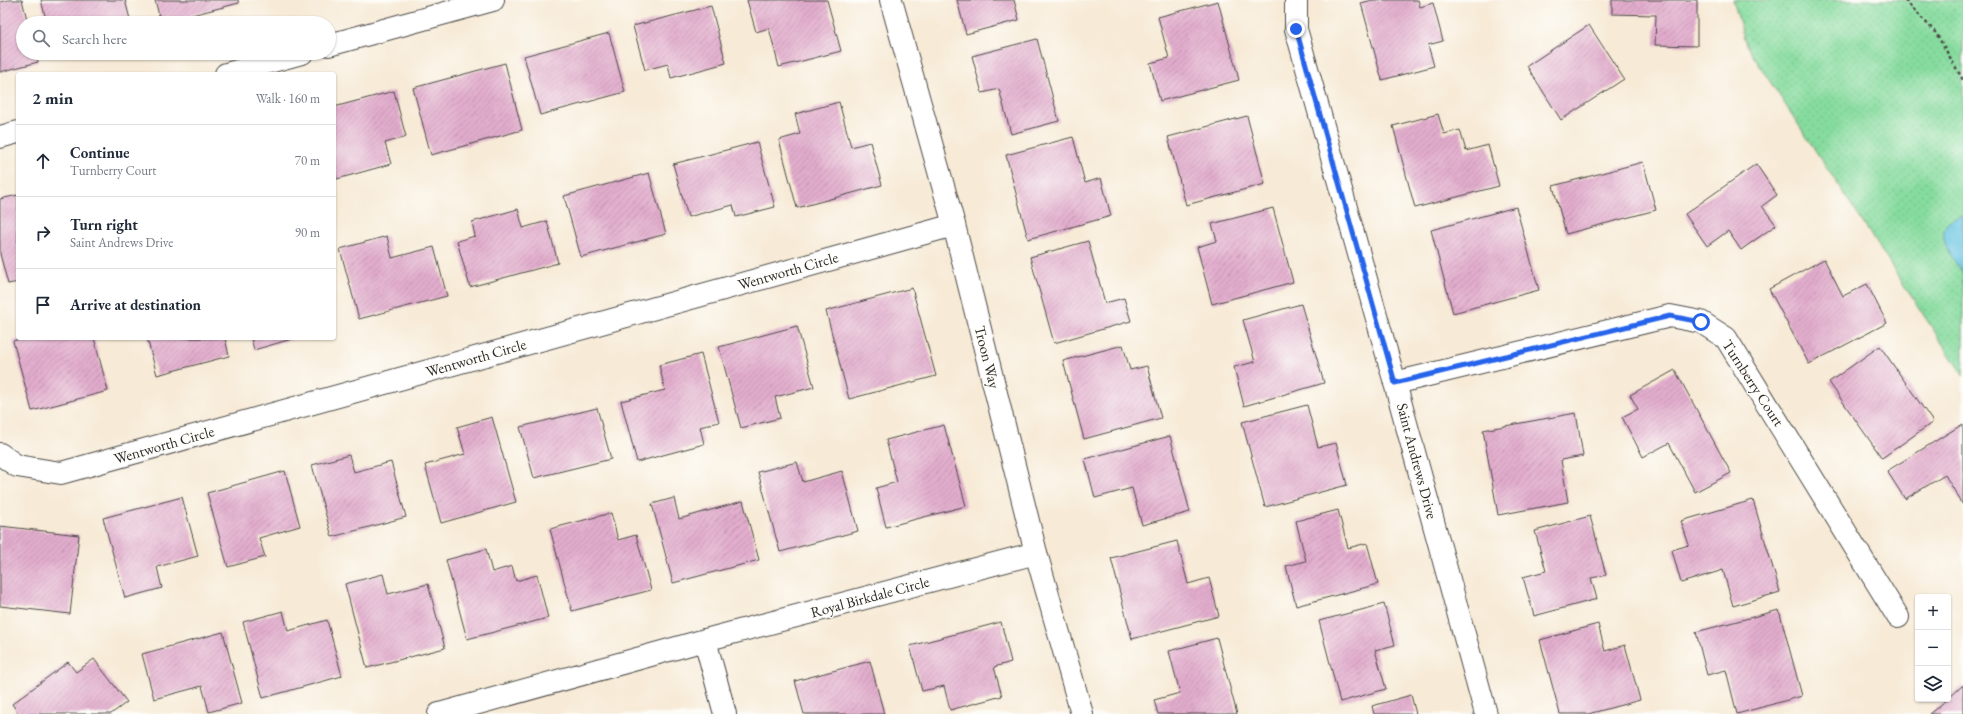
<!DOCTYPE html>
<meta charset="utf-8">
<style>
body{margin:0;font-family:"EB Garamond",serif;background:#f6f6f7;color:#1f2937}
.controls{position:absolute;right:12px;bottom:12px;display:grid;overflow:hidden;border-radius:4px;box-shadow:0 1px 3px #0004}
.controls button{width:36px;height:36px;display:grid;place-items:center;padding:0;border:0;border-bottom:1px solid #e0e1e3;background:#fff;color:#1f2937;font:20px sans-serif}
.stop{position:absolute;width:12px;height:12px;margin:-9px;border:3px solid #2563eb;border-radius:50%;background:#fff}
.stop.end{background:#2563eb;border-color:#fff;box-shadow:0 1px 4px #0008}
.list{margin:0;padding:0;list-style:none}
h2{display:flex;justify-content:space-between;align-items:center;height:52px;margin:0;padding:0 16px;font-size:17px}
h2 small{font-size:13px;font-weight:400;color:#747a83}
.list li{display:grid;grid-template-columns:26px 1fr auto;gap:12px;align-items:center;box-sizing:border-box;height:72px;padding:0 16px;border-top:1px solid #e0e1e3}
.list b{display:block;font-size:15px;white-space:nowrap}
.list p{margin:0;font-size:13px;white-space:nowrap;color:#747a83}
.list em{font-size:13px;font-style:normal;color:#747a83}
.icon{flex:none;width:22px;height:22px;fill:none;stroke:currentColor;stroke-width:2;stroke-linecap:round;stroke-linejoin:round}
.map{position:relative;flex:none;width:1963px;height:714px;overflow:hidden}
.search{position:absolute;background:#fff;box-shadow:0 1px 3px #0004;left:16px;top:16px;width:320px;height:44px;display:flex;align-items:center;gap:10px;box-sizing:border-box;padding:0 14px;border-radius:22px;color:#747a83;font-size:15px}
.panel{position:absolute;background:#fff;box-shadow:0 1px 3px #0004;left:16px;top:72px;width:320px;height:268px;border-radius:4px}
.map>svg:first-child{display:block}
</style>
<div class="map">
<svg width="1963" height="714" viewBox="0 0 1963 714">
<defs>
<pattern id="grass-dots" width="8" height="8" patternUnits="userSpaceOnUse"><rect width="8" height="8" fill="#86dc9f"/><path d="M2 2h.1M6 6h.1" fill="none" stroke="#74bd89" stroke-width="1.8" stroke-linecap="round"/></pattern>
<pattern id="building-hatch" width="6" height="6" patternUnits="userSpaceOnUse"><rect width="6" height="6" fill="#e3adce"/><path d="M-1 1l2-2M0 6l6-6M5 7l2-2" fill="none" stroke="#b88da7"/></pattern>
</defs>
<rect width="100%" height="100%" fill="#fdfcf7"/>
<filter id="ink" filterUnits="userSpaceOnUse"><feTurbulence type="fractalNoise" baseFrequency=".025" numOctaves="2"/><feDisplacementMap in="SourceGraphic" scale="8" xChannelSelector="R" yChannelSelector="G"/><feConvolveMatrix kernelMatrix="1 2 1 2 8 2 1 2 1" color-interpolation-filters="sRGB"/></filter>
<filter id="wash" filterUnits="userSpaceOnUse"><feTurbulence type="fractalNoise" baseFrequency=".012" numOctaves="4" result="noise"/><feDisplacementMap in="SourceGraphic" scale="16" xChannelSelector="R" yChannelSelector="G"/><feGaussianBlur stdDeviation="0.9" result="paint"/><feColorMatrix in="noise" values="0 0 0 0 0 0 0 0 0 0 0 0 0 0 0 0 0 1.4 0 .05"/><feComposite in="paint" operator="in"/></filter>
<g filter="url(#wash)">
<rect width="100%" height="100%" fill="#f7ead6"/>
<!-- grass -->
<polygon fill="url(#grass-dots)" stroke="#588465" points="1733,0 1963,0 1963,375 1746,45"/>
<!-- water -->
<path fill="#65c3e3" stroke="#487787" d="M 1963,215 L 1963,273 C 1955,262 1936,238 1947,224 C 1951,219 1957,218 1963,215 Z"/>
<g id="blocks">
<!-- building -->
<g fill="url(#building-hatch)">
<polygon points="8,0 22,0 28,23 23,23 23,53 36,53 38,62 0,72 0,2"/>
<polygon points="41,0 125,0 131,23 47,23"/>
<polygon points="155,0 238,0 239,3 161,23"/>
<polygon points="747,0 827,0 841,51 779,67 769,28 756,32"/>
<polygon points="957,0 1014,0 1019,20 966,34"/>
<polygon points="1373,0 1418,0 1420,7 1433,3 1443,41 1428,45 1434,66 1382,80 1361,3"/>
<polygon points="1612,0 1697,0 1697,46 1655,45 1656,15 1612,14"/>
<polygon points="1218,1 1239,80 1160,101 1150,63 1169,58 1158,17"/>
<polygon points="711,6 726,63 671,78 668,64 645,70 633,26"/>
<polygon points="1589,25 1624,79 1561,120 1527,66"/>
<polygon points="609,33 625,92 540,115 524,56"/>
<polygon points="1037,39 1059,121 1011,134 999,89 982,93 972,56"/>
<polygon points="505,63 522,130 431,155 413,88"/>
<polygon points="394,91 406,137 385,143 391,164 337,179 334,168 334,107"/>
<polygon points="839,102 851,147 870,142 882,185 797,208 779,140 800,134 795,114"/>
<polygon points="1438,114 1444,134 1460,130 1466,151 1488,145 1499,186 1415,208 1393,126"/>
<polygon points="1247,116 1265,184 1186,205 1168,137"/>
<polygon points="1073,137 1085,183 1101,178 1111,216 1028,239 1006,155"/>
<polygon points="757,142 775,207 736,217 733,205 688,217 673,164"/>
<polygon points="1643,162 1656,210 1566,234 1553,186"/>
<polygon points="1756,164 1777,195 1762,206 1776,225 1741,250 1728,231 1707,246 1685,214"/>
<polygon points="649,173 666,234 581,257 564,196"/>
<polygon points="18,195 18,282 8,284 0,254 0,199"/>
<polygon points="1516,207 1539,290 1453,313 1431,230"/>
<polygon points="1273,208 1293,282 1212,304 1197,247 1217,241 1212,224"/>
<polygon points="518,209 523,228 547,221 558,263 470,287 457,241 475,236 472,222"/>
<polygon points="387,236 392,258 434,247 447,296 359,319 340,249"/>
<polygon points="1088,241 1105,303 1124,298 1131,321 1054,343 1030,257"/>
<polygon points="1824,259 1843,296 1867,284 1887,323 1809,364 1769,289"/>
<polygon points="912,288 936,376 849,399 826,311"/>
<polygon points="1301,304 1324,383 1244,406 1234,367 1255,362 1243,320"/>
<polygon points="797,326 814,387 775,397 780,418 741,428 719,347"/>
<polygon points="24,338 94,338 108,391 32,411 13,341"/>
<polygon points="147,338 225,338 229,356 157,375"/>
<polygon points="251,338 295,338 254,350"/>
<polygon points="1123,345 1130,370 1147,366 1161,418 1084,439 1063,361"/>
<polygon points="1880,346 1933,422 1882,458 1829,382"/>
<polygon points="701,354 719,422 700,427 704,444 637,462 621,401 665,390 659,365"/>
<polygon points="1675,370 1731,473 1695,492 1669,443 1643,457 1622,417 1638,409 1630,395"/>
<polygon points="1307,405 1318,447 1336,443 1347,485 1265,507 1242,422"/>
<polygon points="597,408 611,459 534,478 520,427"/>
<polygon points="1576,413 1583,456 1561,460 1568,502 1498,515 1483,430"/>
<polygon points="492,417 516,502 441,523 425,465 465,454 457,427"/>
<polygon points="1963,424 1963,505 1945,475 1905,499 1887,471"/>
<polygon points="944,425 966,506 886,527 876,488 897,482 886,440"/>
<polygon points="1170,436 1190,512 1142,525 1132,488 1095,498 1085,459"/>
<polygon points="349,455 354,472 391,462 406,517 332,537 312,465"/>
<polygon points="797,462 803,482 842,471 858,531 780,552 758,472"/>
<polygon points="285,471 300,526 259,538 265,557 228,567 207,493"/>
<polygon points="182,497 198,556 157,567 162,588 125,598 103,518"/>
<polygon points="674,498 679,519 743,501 759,560 673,583 652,504"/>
<polygon points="1753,500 1780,592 1733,606 1723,570 1681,583 1672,550 1689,545 1681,521"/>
<polygon points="1338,510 1348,548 1367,543 1378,584 1296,606 1286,566 1306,561 1296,521"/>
<polygon points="611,513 618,540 636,535 651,590 572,611 550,529"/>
<polygon points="1590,516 1606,575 1591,578 1597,599 1534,616 1523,577 1546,571 1535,531"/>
<polygon points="0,526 79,535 70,614 0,606"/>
<polygon points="1177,541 1188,584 1209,578 1219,616 1132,639 1111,558"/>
<polygon points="486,549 492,572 512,566 516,581 537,575 548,618 467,639 446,560"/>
<polygon points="383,574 388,594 428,584 445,648 367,668 345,584"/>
<polygon points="1384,604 1395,645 1375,650 1386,689 1340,702 1319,621"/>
<polygon points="1779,610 1802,696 1737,714 1726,670 1707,675 1696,632"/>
<polygon points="283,611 288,631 327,620 342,676 263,698 243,622"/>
<polygon points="1001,622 1011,662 994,667 1002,696 950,710 944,686 922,691 910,646"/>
<polygon points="1598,624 1605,651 1625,645 1640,700 1588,714 1560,714 1540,640"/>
<polygon points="223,632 242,703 209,712 202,686 154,699 142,654"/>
<polygon points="1217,638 1237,714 1158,714 1154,700 1180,693 1169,651"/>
<polygon points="94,659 127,702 111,714 19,714 12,704 68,662 76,672"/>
<polygon points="870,661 884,714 804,714 795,681"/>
<polygon points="1963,685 1963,714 1929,714 1948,699"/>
<polygon points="1411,695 1416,714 1374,714 1372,706"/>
</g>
</g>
</g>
<g filter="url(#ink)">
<use href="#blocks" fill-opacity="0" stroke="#4a4845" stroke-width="1"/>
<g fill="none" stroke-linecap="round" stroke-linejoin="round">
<!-- street casing -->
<g stroke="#4a4845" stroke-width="24">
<g id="street">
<polyline points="891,0 954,225 1036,553 1082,714"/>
<polyline points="1296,0 1296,29 1395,383 1486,714"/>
<polyline points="329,45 493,0"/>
<polyline points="226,74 302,53"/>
<polyline points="0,137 18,132"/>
<polyline points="1395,383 1670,316 1701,322 1726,338 1898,617"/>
<polyline points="0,454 17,466 61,473 954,225"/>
<polyline points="705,640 725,714"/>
<polyline points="439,714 705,640 1036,553"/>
</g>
</g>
<!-- path -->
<polyline stroke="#4a4845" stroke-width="2.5" stroke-dasharray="3 3" stroke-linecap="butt" points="1905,0 1936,33 1963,80"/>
<!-- street -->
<use href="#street" stroke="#fff" stroke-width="22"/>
</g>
</g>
<g fill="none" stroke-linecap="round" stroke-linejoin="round" filter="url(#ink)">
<!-- route -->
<polyline stroke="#2563eb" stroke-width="5" points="1296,29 1395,383 1670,316 1701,322"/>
</g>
<g text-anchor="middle" stroke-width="3" stroke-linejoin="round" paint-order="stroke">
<!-- street labels -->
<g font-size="15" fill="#2b2b2b" stroke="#fdfcf7">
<text transform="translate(788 271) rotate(-16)" y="5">Wentworth Circle</text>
<text transform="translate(987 357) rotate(76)" y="5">Troon Way</text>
<text transform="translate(476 358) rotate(-16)" y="5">Wentworth Circle</text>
<text transform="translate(1753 383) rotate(57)" y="5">Turnberry Court</text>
<text transform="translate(164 445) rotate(-16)" y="5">Wentworth Circle</text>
<text transform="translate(1417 461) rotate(75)" y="5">Saint Andrews Drive</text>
<text transform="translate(870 597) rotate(-15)" y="5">Royal Birkdale Circle</text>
</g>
</g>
</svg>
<div class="controls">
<button>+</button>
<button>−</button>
<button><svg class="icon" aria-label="layers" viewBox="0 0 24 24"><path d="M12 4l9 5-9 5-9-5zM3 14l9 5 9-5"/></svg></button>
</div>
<div class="stop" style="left:1701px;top:322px"></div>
<div class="stop end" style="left:1296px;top:29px"></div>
<div class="search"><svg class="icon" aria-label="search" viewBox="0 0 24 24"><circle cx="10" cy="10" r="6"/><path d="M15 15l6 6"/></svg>Search here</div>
<section class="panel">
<h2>2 min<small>Walk · 160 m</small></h2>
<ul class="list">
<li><svg class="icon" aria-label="ahead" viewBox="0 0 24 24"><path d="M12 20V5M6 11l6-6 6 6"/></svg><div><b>Continue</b><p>Turnberry Court</p></div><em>70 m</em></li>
<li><svg class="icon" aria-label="right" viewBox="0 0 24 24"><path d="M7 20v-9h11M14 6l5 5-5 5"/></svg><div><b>Turn right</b><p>Saint Andrews Drive</p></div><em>90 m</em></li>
<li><svg class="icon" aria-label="arrive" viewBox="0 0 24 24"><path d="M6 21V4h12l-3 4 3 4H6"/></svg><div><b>Arrive at destination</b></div></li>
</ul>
</section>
</div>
